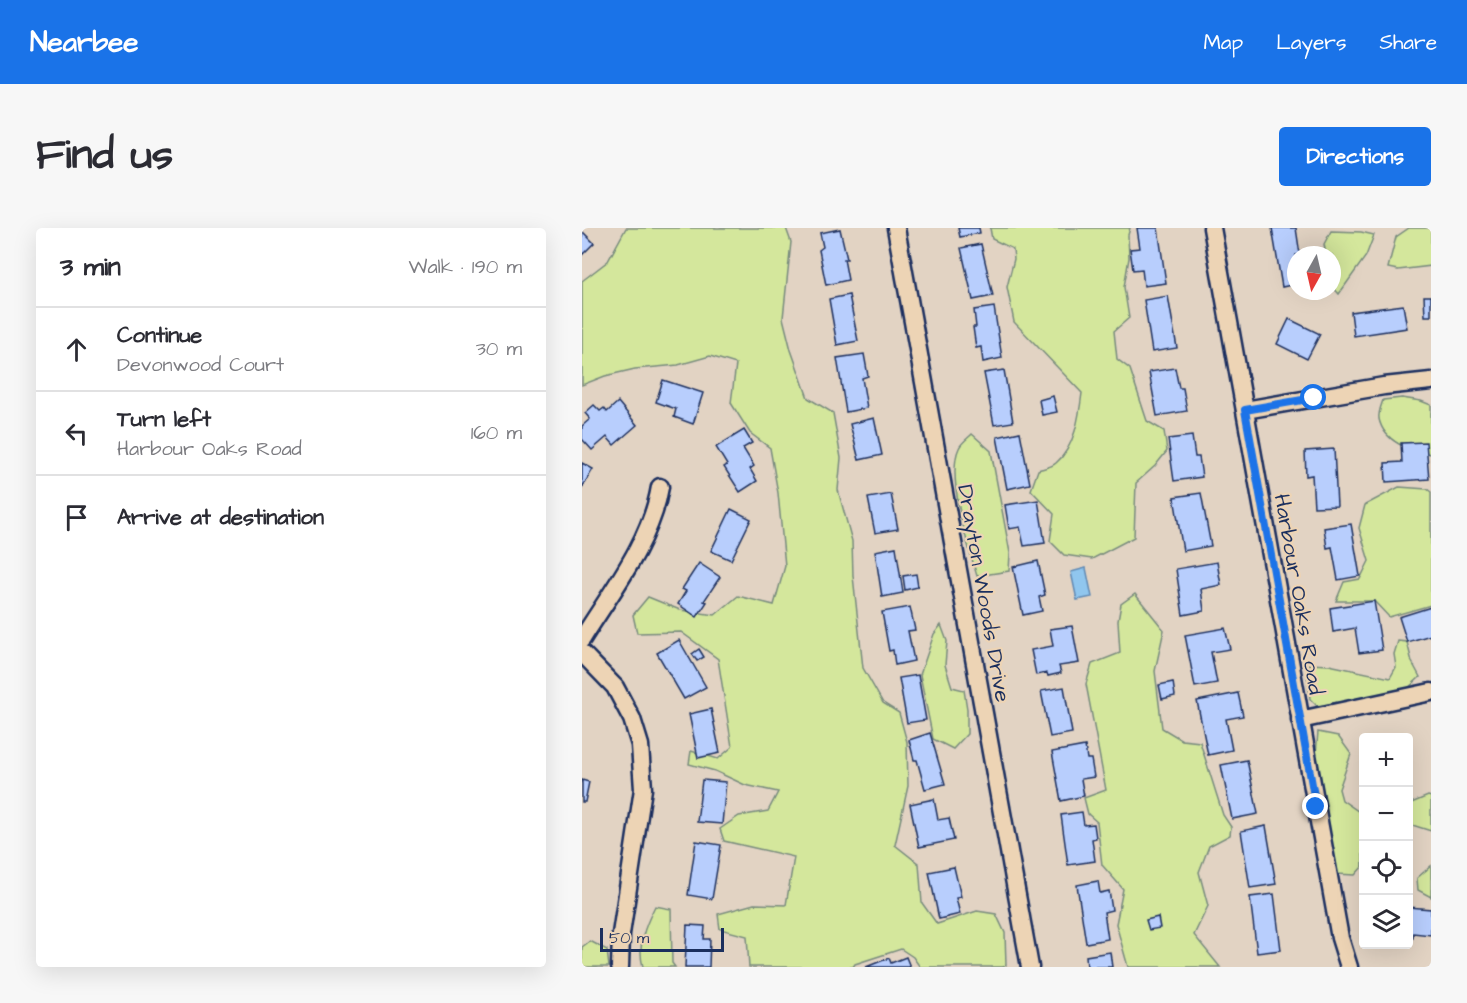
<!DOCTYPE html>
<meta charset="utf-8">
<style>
body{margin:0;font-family:"Architects Daughter",sans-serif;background:#f7f7f7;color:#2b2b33}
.controls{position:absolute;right:18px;bottom:18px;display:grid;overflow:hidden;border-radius:6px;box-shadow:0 6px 24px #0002}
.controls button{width:54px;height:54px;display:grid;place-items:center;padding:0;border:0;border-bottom:2px solid #e1e1e2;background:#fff;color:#2b2b33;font:30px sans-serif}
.compass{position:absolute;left:705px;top:18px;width:54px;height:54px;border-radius:50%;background:#fff;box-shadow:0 6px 24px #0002;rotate:188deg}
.scale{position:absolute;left:18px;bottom:15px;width:124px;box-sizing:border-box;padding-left:6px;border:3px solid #1b2f5e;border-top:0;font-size:16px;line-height:21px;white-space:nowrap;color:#1b2f5e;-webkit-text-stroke:4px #edd4b5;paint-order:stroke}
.stop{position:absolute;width:18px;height:18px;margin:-14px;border:4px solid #1a73e8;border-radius:50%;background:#fff}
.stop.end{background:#1a73e8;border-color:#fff;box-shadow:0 2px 6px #0008}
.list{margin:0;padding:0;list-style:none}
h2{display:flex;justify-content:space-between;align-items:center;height:78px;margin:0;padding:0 24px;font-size:26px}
h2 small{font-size:20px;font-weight:400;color:#7c7c81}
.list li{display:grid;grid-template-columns:39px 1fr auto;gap:18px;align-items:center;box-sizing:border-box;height:84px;padding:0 24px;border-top:2px solid #e1e1e2}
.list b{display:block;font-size:22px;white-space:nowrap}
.list p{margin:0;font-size:20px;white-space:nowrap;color:#7c7c81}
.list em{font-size:20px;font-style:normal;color:#7c7c81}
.icon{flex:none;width:33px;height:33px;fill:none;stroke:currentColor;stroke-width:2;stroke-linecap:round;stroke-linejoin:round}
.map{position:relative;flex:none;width:849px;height:739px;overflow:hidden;border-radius:6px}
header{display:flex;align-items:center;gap:36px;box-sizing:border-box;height:84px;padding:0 30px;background:#1a73e8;color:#fff}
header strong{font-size:28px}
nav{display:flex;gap:33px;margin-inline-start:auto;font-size:21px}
.intro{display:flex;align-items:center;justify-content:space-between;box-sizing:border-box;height:144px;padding:0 36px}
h1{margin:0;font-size:42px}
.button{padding:15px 27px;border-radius:6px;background:#1a73e8;color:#fff;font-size:21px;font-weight:700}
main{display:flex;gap:36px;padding:0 36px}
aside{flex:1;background:#fff;border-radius:6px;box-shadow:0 6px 24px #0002}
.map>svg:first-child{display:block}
</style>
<header>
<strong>Nearbee</strong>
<nav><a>Map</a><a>Layers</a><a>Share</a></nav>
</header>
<div class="intro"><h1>Find us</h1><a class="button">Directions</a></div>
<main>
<aside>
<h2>3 min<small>Walk · 190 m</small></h2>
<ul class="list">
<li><svg class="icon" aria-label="ahead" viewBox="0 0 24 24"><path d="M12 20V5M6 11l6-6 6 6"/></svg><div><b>Continue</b><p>Devonwood Court</p></div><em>30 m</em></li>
<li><svg class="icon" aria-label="left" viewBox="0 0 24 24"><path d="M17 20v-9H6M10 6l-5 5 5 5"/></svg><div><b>Turn left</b><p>Harbour Oaks Road</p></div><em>160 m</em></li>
<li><svg class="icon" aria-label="arrive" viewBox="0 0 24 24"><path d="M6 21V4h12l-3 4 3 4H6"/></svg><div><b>Arrive at destination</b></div></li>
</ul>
</aside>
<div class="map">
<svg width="849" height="739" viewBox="0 0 849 739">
<rect width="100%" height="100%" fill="#e2d3c3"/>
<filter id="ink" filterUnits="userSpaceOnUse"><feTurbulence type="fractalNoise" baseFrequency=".0167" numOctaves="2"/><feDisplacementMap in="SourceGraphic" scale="12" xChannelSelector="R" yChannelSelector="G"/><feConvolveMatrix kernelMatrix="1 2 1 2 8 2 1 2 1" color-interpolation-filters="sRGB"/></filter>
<g filter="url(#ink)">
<!-- green -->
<g fill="#d4e79c" stroke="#788b7d" stroke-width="1.5">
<polygon points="44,0 204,0 209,14 201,90 209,122 226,170 251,185 259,230 256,262 270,313 271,348 281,440 301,475 317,485 325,514 326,558 313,617 337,636 340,675 355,696 395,683 414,686 423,705 424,737 421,739 338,739 331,729 319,721 273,736 271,739 167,739 165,708 138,701 136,686 172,676 204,677 212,629 142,613 138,601 157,588 186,583 196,564 163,557 133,543 107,536 109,523 136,531 150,519 136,431 99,404 55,405 51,387 66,369 98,382 133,387 156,368 192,377 203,338 196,265 188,220 168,205 149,175 154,136 128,128 96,137 53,141 23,148 0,157 0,53 26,33"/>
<path d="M 408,0 L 548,0 L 546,7 L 547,30 L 542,59 L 547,90 L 532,103 L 535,131 L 548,141 L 565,193 L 582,203 L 585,223 L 573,238 L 554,255 L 552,309 L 510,331 L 482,327 L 468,313 L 472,286 L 449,262 L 456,242 C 462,240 470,239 474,235 C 493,219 497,189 500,165 L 432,94 L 425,59 L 432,31 L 431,21 L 410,11 Z"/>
<polygon points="827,0 849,0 849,38 816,42 806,40 814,9"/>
<polygon points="749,3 779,4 792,7 784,28 757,66 750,58 750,27 744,27 742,16"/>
<path d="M 820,170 L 839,173 L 849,177 L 849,226 C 828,223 802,214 797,191 C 796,185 799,178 801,172 Z"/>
<path d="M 390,206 L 409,223 L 428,325 L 427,343 L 395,348 C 386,318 364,248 377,220 C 379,215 386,210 390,206 Z"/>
<polygon points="817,259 845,261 849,264 849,377 807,389 792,373 754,373 762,354 778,351 787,333 777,300 783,277"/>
<polygon points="553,366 582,402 573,443 580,500 600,512 618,514 641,587 649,599 648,607 627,618 617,644 626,678 612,707 638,739 546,739 534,696 541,661 520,637 515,594 506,586 502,570 524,562 504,456 510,436 538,425 536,393 539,376"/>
<polygon points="359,397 365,413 363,437 370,459 382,462 385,481 385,506 371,521 351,511 338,447 352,406"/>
<polygon points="816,413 825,414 830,434 838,449 824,462 735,478 728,471 725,446 727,436 747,437 808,450 814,439 812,426"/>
<polygon points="736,504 756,508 769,526 757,561 760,572 780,586 781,638 773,647 754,646 734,526"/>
<polygon points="846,568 849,569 849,603 827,596 827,576"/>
<polygon points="849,638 849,669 836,662 835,650"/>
<path d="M 73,678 L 89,681 L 90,735 L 93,739 L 61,739 C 55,717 63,698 73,678 Z"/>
<polygon points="8,713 25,722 27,739 0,739 0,719"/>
</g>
<!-- water -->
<polygon fill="#90c6ee" stroke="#618ab4" stroke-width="1.5" points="504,340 510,369 495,372 489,344"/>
<!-- building -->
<g fill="#b8cefd" stroke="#1b2f5e" stroke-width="1.5">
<polygon points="376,0 397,0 398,5 378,9"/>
<polygon points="555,0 576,0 584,55 562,58 560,41 551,42 548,21 558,20"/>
<polygon points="690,0 714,0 718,27 714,27 714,56 700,59"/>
<polygon points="258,1 265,31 262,31 266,52 244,57 237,22 241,19 238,5"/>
<polygon points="0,3 12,15 0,27"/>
<polygon points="399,16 411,68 391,72 379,20"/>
<polygon points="267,67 276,113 255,117 247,71"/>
<polygon points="586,68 595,120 570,124 562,72"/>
<polygon points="842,68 849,68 849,88 843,88"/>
<polygon points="821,77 825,100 772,108 769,84"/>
<polygon points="412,79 420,130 401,134 399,119 394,120 391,99 394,99 392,82"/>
<polygon points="707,91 738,106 725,131 695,116"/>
<polygon points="282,126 286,148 280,150 285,180 264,184 255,130"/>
<polygon points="593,140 597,160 601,160 605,183 575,188 567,144"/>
<polygon points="422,142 431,194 412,197 402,145"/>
<polygon points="81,152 121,165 111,196 92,189 94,181 74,174"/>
<polygon points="471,168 475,184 460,187 457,172"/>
<polygon points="36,174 55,197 32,217 25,209 10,222 0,211 0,198 8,191 3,185 12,177 18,183 22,180 25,184"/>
<polygon points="292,190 300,227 277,232 268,196"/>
<polygon points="162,202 170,215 161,220 172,238 168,241 175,253 158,264 142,239 145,237 134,219"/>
<polygon points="438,204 448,256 425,261 415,209"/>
<polygon points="610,208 613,229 617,229 620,249 592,253 586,211"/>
<polygon points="844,214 847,251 804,254 803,235 820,234 819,215"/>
<polygon points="752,221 755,278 732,279 730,247 724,248 723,223"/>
<polygon points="0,235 11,241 0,260"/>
<polygon points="619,265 629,318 601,323 592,269"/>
<polygon points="309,266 316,301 293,305 286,270"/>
<polygon points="456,272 463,315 442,318 438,299 427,301 423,277"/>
<polygon points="149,281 169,291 149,332 129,323"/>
<polygon points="769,296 778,348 756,352 750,319 745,320 742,300"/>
<polygon points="314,319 321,365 300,369 293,323"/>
<polygon points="456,333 463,367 457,369 460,383 441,387 431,339"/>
<polygon points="635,334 639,357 619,361 622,383 601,387 594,341"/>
<polygon points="117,335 138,349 122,373 125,374 115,389 96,376 104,363 100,361"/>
<polygon points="334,346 336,359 323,362 321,348"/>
<polygon points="792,373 800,422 777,425 773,400 751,404 748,380"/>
<polygon points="328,379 333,402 326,403 332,433 313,437 311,422 307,423 300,384"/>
<polygon points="849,379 849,407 825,414 817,389"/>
<polygon points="490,398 497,435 477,438 479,445 466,448 465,445 454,447 449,422 471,418 468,401"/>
<polygon points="643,400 648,421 629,424 635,455 613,459 603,407"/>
<polygon points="97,412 124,459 102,471 75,425"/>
<polygon points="117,421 122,429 115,433 110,426"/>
<polygon points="336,447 344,492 325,495 317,450"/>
<polygon points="591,454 593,468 580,471 577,457"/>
<polygon points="482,459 490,505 468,509 459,463"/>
<polygon points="656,465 661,488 644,491 650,522 626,527 615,473"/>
<polygon points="129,481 138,525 116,530 107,486"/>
<polygon points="348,505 363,556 343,561 335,532 332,532 327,512"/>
<polygon points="503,518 505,531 509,531 512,549 499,551 502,568 479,573 470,524"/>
<polygon points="665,532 676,586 650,591 639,537"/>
<polygon points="0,552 7,554 3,574 0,574"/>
<polygon points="120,552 144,554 140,596 115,594"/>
<polygon points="352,571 356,592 367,590 372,612 337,619 328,576"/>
<polygon points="500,584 502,597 512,596 514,610 510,611 513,633 486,637 479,587"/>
<polygon points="684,598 694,656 668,660 659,603"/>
<polygon points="114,613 139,617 130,671 106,667"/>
<polygon points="372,639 379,669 374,670 378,686 357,691 347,644"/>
<polygon points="516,653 518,665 527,663 530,682 522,684 526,711 504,715 495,657"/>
<polygon points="692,666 699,722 675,725 668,669"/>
<polygon points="826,679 849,681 849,707 831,705 831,710 826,710"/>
<polygon points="576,689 578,700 567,702 564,692"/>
<polygon points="105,697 123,698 122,711 128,711 127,739 103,739"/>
<polygon points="528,724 530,739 505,739 504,728"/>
<polygon points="324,729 328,739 284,739 307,730 309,735"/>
</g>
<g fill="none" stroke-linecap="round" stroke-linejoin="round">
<!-- minor casing -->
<g stroke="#1b2f5e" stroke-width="21">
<g id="minor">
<polyline points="314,0 448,739"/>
<polyline points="630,0 758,710 767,739"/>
<polyline points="663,182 802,158 849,153"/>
<path d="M 0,411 C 29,364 69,314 78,259"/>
<polyline points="0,425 33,459 50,491 58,517 61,561 39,706 38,739"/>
<polyline points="718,492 849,464"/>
</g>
</g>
<!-- minor -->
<use href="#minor" stroke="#edd4b5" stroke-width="16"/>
</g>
</g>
<g fill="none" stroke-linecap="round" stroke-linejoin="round" filter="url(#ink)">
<!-- route -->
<polyline stroke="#1a73e8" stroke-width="8" points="732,170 663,182 734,579"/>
</g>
<g text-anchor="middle" stroke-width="4.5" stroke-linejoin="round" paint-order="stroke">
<!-- street labels -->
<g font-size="22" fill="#1b2f5e" stroke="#edd4b5">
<text transform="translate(403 365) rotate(80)" y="8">Drayton Woods Drive</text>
<text transform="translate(718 366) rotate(80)" y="8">Harbour Oaks Road</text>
</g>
</g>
</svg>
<div class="controls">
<button>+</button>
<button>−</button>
<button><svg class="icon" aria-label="locate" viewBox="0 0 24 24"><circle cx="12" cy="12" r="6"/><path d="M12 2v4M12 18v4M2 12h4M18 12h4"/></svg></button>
<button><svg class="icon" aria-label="layers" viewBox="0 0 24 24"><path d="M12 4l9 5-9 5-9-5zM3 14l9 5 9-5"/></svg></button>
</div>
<svg class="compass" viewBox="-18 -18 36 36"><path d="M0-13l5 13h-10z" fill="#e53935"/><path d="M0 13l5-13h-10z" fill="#7c7c81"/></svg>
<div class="scale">50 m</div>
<div class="stop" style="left:732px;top:170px"></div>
<div class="stop end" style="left:734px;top:579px"></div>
</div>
</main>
